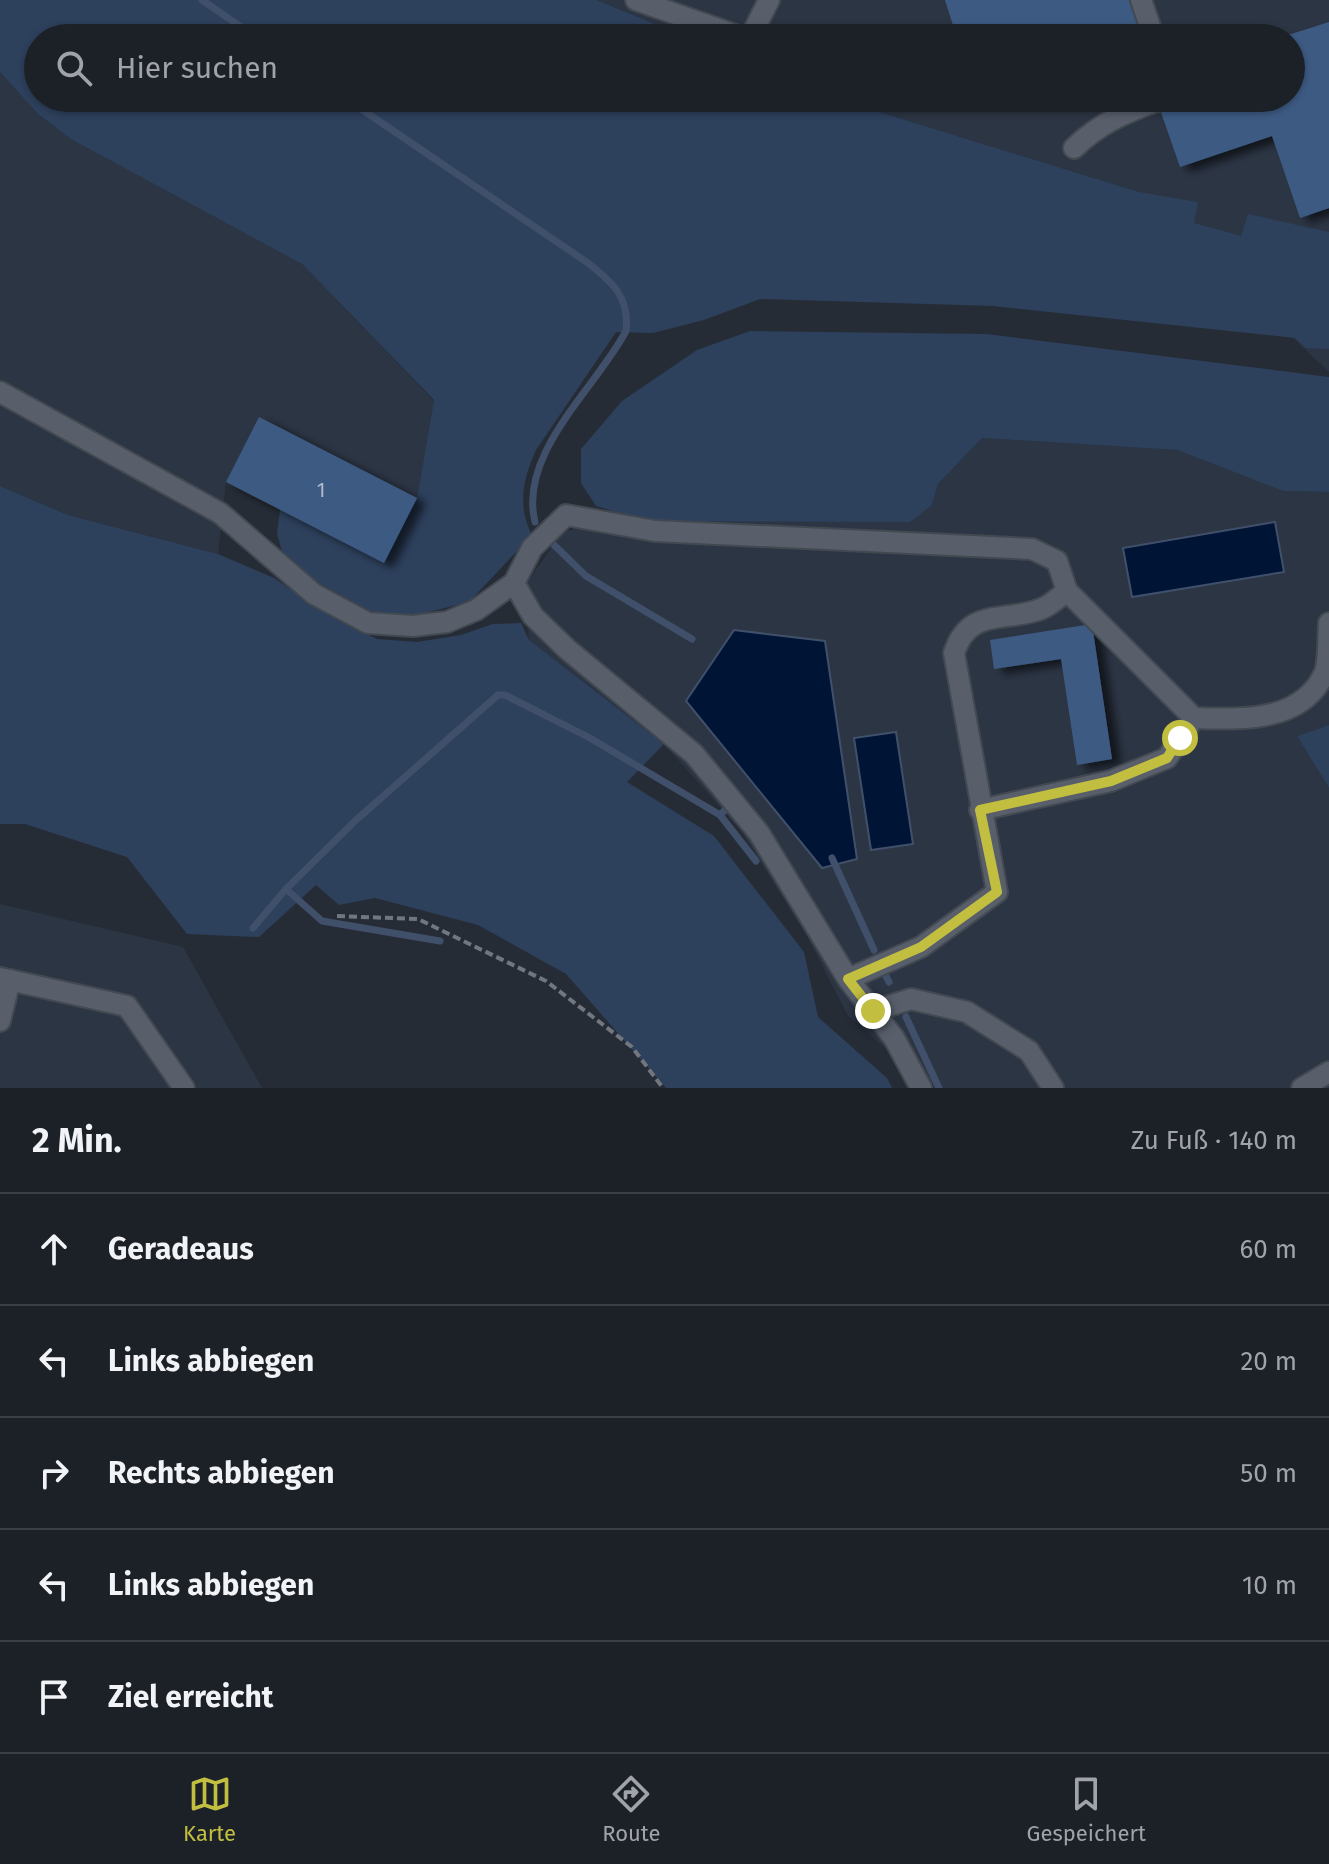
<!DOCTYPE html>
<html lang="de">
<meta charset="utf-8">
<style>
body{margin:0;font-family:"Fira Sans",sans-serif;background:#292e34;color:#f1f3f6}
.stop{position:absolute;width:24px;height:24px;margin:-18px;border:6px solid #c1be40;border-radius:50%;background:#fff}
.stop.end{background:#c1be40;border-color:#fff;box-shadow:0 2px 8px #0008}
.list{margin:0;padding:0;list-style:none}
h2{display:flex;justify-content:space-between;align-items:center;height:104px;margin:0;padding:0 32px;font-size:34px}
h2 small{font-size:26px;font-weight:400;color:#a0a3a8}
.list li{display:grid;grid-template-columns:52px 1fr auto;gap:24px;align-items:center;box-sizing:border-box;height:112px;padding:0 32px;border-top:2px solid #3a3e45}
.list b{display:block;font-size:30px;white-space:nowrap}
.list em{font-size:26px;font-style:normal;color:#a0a3a8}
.icon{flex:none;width:44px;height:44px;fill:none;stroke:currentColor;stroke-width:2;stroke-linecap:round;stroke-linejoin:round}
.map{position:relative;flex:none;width:1329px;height:1088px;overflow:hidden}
.search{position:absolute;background:#1c2128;box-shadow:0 2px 6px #0004;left:24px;right:24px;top:24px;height:88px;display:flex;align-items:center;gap:20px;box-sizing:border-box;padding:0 28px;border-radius:44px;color:#a0a3a8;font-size:30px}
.sheet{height:664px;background:#1c2128}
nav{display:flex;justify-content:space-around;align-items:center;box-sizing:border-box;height:112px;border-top:2px solid #3a3e45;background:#1c2128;font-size:22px;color:#a0a3a8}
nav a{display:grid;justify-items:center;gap:4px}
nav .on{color:#c1be40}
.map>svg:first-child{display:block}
</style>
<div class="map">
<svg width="1329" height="1088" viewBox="0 0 1329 1088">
<defs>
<filter id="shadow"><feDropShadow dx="9" dy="5" stdDeviation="4" flood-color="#0009"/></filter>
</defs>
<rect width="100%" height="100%" fill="#262c36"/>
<!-- built -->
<g fill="#2c3544">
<polygon points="597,0 1329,0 1329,372 1139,192 834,98 1291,98 1291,38 689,38"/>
<polygon points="0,72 37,113 302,264 434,401 417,498 384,563 226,482 218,554 68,515 0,486"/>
<polygon points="982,438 1177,450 1283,491 1329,492 1329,725 1297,736 1329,788 1329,1088 910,1088 895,1056 848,1016 808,938 742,832 664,744 529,640 524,587 563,531 645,521 932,505 938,484"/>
<polygon points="0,904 183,947 262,1088 0,1088"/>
</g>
<!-- green -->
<g fill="#2d405c">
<path d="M 0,0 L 597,0 L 689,38 L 38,38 L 38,98 L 834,98 L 1139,192 L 1198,202 L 1194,223 L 1241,236 L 1248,214 L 1329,232 L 1329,349 L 1306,348 L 1295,338 L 993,306 L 760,299 L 704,320 L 653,333 L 616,332 L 536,450 C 523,479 517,506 532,535 L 469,602 L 405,618 L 370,611 L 321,584 L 283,555 L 277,534 L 280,510 L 417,498 L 434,400 L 302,264 L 71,139 L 37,113 L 0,72 Z"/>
<polygon points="750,331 987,334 1329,377 1329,492 1283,491 1177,450 982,438 938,484 932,505 910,522 645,521 596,506 581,483 581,449 622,401 697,350"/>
<polygon points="0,486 68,515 218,554 274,578 330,616 377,639 417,642 461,635 493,624 521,623 529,640 664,744 627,782 714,836 804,952 818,1017 887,1078 892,1088 666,1088 566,974 478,925 375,898 339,905 316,885 259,937 187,934 127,857 25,824 0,824"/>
<polygon points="1329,725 1329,788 1297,736"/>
</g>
<!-- water -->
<g fill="#001436" stroke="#41506a" stroke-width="2">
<polygon points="1275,522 1284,572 1132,597 1123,548"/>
<polygon points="734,630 825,641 857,859 822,868 686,701"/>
<polygon points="896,732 913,844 871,850 854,738"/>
</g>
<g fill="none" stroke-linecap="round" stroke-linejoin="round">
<!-- stream -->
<g stroke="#41506a" stroke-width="7">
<polyline points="202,0 257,38"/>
<path d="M 345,98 L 588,263 C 612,282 630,297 626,331 C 596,388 518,453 535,522"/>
<polyline points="554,545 586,576 692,639"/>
<polyline points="720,815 756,861"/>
<polyline points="832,858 874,950"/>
<polyline points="286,889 322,921 440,941"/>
<polyline points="253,928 286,889 355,821 498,695 505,695 590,738 720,815 725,810"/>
<polyline points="884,972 889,982"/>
<polyline points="906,1017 939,1088"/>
</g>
</g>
<!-- building -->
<g fill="#3e5a82" filter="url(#shadow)">
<polygon points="945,0 1132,0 1144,38 957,38"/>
<polygon points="1329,22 1329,208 1300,218 1272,136 1180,167 1156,98 1291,98 1291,38 1282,37"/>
<polygon points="259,417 417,498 384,563 226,482"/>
<polygon points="1092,624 1112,759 1077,765 1061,659 994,669 990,640"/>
</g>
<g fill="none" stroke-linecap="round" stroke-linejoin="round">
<!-- minor casing -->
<g stroke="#434951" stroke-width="24">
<g id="minor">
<polyline points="636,0 744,38"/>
<polyline points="1141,0 1154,38"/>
<polyline points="750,38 769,0"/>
<path d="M 1074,148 C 1100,123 1124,113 1157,101"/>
<polyline points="0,392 220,513 314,594 368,623 413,626 447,622 476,610 514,583"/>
<path d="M 1067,591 L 1194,718 C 1239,719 1302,724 1325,672 C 1329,659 1328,637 1329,623"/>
<polyline points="980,810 1111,781 1167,758 1194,718"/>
<polyline points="0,978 127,1006 184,1088"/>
<path d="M 848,979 L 921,947 L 997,892 L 954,653 C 969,607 1003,623 1041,609 C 1050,606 1059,597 1067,591 L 1057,561 L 1032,549 L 655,531 L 566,515 L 532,548 L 514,583 L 533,616 L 567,649 L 694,754 L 759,833 L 848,979 L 894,1038 L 921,1088"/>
<polyline points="873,1011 911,999 967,1012 1029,1051 1053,1088"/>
<polyline points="0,1021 10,980"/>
<polyline points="1302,1088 1329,1072"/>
</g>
</g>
<!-- path -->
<polyline stroke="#72777f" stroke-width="4" stroke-dasharray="8 4" stroke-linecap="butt" points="337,916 418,919 546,981 632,1047 663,1088"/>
<!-- minor -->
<use href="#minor" stroke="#585f6b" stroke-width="20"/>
<!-- rail -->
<polyline stroke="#868b93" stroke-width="6" stroke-dasharray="10 10" stroke-linecap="butt" points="1023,98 1077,107"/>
</g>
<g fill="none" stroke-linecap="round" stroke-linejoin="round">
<!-- route -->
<polyline stroke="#c1be40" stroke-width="10" points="873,1011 848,979 921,947 997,892 980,810 1111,781 1167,758 1180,738"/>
</g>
<g text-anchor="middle" stroke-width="7" stroke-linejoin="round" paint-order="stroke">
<!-- number labels -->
<g font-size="20" fill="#b2bccb">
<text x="321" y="497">1</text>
</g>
</g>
</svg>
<div class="stop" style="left:1180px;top:738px"></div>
<div class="stop end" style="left:873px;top:1011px"></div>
<div class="search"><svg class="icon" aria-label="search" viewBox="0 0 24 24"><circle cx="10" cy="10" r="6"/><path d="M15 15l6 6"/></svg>Hier suchen</div>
</div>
<section class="sheet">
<h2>2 Min.<small>Zu Fuß · 140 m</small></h2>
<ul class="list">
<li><svg class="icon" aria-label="ahead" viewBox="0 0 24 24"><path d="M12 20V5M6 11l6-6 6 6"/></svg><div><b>Geradeaus</b></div><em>60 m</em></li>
<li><svg class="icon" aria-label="left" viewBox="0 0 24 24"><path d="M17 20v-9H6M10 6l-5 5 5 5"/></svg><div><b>Links abbiegen</b></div><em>20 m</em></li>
<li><svg class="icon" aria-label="right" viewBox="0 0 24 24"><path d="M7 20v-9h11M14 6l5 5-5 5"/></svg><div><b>Rechts abbiegen</b></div><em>50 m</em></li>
<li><svg class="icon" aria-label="left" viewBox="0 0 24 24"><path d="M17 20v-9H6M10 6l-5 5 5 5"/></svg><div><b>Links abbiegen</b></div><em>10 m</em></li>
<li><svg class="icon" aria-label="arrive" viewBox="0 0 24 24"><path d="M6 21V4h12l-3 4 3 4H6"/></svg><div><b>Ziel erreicht</b></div></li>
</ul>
</section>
<nav>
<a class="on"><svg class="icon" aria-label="map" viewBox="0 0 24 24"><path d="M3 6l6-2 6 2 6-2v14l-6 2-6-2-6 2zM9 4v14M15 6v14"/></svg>Karte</a>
<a><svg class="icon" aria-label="directions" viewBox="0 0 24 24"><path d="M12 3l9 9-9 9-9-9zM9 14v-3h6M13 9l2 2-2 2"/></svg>Route</a>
<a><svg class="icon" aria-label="saved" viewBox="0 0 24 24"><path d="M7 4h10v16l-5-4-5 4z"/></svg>Gespeichert</a>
</nav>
